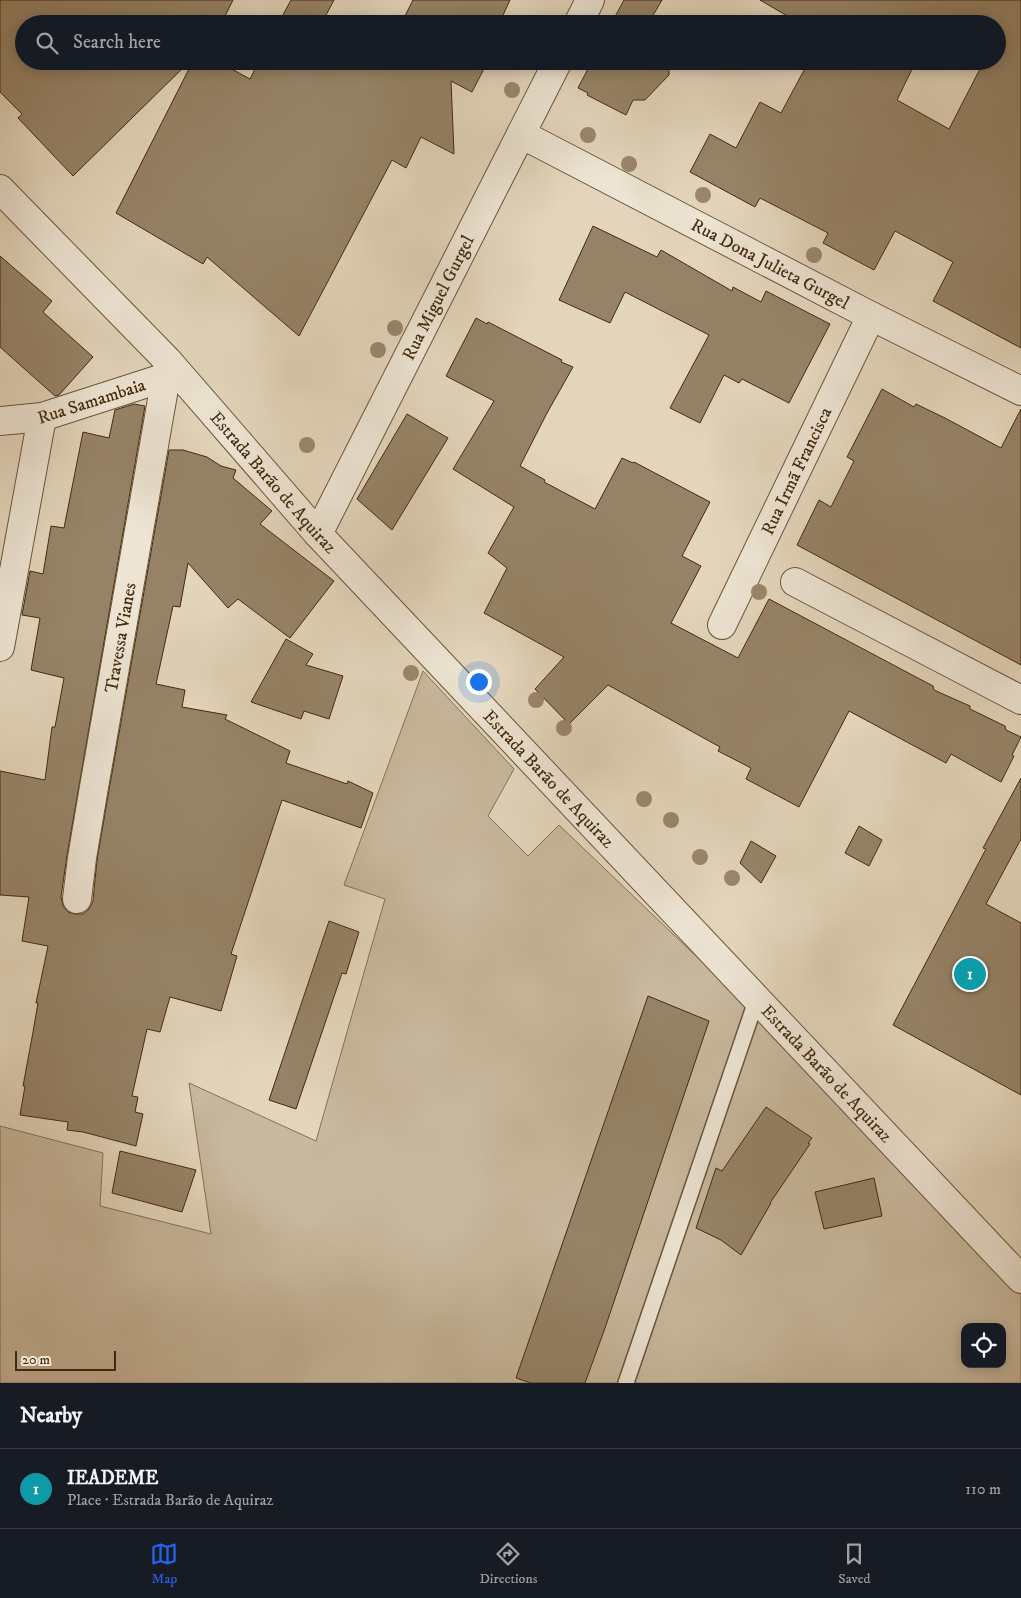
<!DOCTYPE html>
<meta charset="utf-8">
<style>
body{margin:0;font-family:"IM FELL DW Pica",serif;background:#20242c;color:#f1f3f6}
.controls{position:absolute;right:15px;bottom:15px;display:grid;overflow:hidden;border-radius:10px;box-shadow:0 2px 12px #0003}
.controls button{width:45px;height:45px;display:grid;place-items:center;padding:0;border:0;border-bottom:1px solid #363941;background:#171b24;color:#f1f3f6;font:25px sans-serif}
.scale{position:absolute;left:15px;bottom:12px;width:101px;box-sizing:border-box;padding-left:5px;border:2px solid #432a0c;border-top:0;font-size:14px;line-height:18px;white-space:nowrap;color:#432a0c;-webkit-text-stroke:4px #ede4d3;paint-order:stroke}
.you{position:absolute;left:478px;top:681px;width:18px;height:18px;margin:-12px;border:4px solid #fff;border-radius:50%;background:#1a73e8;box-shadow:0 0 0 8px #1a73e833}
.badge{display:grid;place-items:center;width:32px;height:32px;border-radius:50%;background:#2563eb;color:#fff;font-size:16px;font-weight:700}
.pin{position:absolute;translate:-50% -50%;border:2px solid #fff;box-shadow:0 1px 5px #0006}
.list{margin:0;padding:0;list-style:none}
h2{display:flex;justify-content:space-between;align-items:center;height:65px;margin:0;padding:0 20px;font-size:21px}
h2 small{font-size:16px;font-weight:400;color:#9ea1a6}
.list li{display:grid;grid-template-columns:32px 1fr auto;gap:15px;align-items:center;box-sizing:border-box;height:80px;padding:0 20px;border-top:1px solid #363941}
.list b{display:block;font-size:19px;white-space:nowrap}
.list p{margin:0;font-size:16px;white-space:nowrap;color:#9ea1a6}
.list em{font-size:16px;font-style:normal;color:#9ea1a6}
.icon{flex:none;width:28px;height:28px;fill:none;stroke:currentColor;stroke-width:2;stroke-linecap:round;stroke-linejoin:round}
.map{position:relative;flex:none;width:1021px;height:1383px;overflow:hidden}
.search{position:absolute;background:#171b24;box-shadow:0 2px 12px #0003;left:15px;right:15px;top:15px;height:55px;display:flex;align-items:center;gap:12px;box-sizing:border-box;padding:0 18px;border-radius:28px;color:#9ea1a6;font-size:19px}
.sheet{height:145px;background:#171b24}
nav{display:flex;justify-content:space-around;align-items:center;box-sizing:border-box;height:70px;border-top:1px solid #363941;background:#171b24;font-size:14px;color:#9ea1a6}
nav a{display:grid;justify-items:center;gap:2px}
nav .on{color:#2563eb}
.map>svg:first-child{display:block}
</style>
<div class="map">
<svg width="1021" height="1383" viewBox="0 0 1021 1383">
<rect width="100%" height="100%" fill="#e3d5bb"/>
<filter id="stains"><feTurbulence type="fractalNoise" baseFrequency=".004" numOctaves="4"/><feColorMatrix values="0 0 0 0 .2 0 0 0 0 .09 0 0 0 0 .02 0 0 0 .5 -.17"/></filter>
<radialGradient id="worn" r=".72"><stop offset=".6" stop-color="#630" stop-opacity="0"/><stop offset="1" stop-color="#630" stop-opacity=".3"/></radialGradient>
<!-- green -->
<path fill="#c8b89d" stroke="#867154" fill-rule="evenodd" d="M 423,671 L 514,769 L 488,816 L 528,856 L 559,825 L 1021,1267 L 1021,1383 L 0,1383 L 0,1126 L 103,1153 L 100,1206 L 211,1234 L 189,1083 L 316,1141 L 385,899 L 344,885 ZM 965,1327 L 1002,1327 L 1002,1364 L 965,1364 Z"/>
<!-- building -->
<g fill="#968367" stroke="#432a0c">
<polygon points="0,0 233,0 221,24 24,24 24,61 190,61 73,176 18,118 22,114 0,92"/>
<polygon points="291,0 334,0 325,17 338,24 278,24"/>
<polygon points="413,0 510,0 499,24 401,24"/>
<polygon points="624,0 662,0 648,24 611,24"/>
<polygon points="760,0 1021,0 1021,348 933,301 953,262 895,231 874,270 823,243 828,233 760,198 755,207 690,172 710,134 736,148 760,102 781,113 809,61 916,61 897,100 949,129 980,69 966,61 997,61 997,24 801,24"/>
<polygon points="193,61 217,61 250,79 259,61 488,61 472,92 451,81 454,154 421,137 406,168 392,160 299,336 207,257 203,264 116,213"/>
<polygon points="592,61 666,61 669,63 669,75 645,100 633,100 626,115 587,95 588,93 578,88"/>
<polygon points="593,226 657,257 661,250 732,291 733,287 761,302 766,291 830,324 789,403 742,379 739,383 724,375 700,423 670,408 709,335 625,292 610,323 559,300"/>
<polygon points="0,256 52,301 43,312 93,357 59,395 55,396 0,347"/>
<polygon points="476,318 487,324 488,322 562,360 561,362 573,367 547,413 520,466 545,480 544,482 595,509 622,458 633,463 634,462 710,502 682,556 701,566 671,623 738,658 769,599 933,686 934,690 970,706 970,709 1005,726 1006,730 1021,737 1012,755 1014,756 1001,782 951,754 946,763 849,711 799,807 746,779 751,768 718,751 720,747 608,685 569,724 535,689 564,657 484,613 507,568 488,553 514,507 453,469 494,401 446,376"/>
<polygon points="882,389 914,407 916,404 945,418 1001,448 1021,409 1021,665 797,545 819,500 831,507 854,461 847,457"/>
<polygon points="134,404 145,406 67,855 61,897 63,906 68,912 75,914 83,914 89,909 93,901 97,860 109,790 169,450 183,450 207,457 221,466 236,470 233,478 272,511 260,524 334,581 290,638 238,599 228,608 188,563 180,607 173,606 156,684 185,690 182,707 227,715 225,719 290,751 286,763 347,784 348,781 373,793 361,828 282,800 231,954 237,956 221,1011 170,997 160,1032 147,1029 132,1096 138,1097 135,1112 143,1114 136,1146 83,1132 67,1130 68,1122 20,1115 25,1086 23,1086 33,1032 38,1003 36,1003 48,946 22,941 29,897 0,895 0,771 45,780 52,727 55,727 64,678 31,670 40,618 22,615 30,571 43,574 51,526 64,528 83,432 109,438 115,410"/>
<polygon points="407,414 448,438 392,530 357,499"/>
<polygon points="286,639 313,654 306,665 343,676 329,719 304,711 301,719 251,702"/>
<polygon points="1021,778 1021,839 986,904 1021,923 1021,1095 893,1025 986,849 983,848"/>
<polygon points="859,826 882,840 869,866 845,853"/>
<polygon points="751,841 776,856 761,883 740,863"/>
<polygon points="329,921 359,932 346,974 342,973 296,1109 269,1100"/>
<polygon points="648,996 709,1021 605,1328 585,1383 531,1383 516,1378"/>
<polygon points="766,1107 812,1138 808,1143 810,1144 770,1203 771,1203 741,1255 721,1240 696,1228 716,1168 722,1171"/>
<polygon points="120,1151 196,1170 182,1212 112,1193"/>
<polygon points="874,1178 882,1216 824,1229 815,1192"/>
</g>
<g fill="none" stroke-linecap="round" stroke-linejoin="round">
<!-- service casing -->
<g stroke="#6b5538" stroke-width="18">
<polyline id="service" points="626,1383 757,998"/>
</g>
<!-- minor casing -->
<g stroke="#6b5538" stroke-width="30">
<g id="minor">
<polyline points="578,24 590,0"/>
<path id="s1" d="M 521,134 L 871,316 L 1021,391"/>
<path id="s2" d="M 0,421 L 42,417 L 166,377 L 168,362"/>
<path id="s3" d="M 318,534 L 558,61"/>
<polyline points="795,582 1021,700"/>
<path id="s4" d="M 722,625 L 871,316"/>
<polyline points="0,647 42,417"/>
<path id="s5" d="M 77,899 L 82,858 L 94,787 L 166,377"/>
</g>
</g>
<!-- tertiary casing -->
<g stroke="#6b5538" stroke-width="30">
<g id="tertiary">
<path id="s6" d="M 0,189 L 168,361 L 318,534 L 1021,1279"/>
</g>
</g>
<!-- service -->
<use href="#service" stroke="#ede4d3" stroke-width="15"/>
<!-- minor -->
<use href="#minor" stroke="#ede4d3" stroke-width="28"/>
<!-- tertiary -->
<use href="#tertiary" stroke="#ede4d3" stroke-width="28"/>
</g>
<!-- trees -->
<g fill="#9a866b">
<circle cx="512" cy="90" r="8"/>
<circle cx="588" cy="135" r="8"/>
<circle cx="629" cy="164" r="8"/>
<circle cx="703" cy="195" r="8"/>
<circle cx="814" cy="255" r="8"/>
<circle cx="395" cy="328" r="8"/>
<circle cx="378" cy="350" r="8"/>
<circle cx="307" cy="445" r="8"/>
<circle cx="759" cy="592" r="8"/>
<circle cx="411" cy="673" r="8"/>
<circle cx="536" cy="700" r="8"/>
<circle cx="564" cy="728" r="8"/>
<circle cx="644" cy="799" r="8"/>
<circle cx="671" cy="820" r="8"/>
<circle cx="700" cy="857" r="8"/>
<circle cx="732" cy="878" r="8"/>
</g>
<g text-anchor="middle" stroke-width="5" stroke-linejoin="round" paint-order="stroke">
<!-- street labels -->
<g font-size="18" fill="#432a0c" stroke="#ede4d3">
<text dy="6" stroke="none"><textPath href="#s1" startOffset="281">Rua Dona Julieta Gurgel</textPath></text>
<text dy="6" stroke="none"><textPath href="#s3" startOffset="265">Rua Miguel Gurgel</textPath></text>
<text dy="6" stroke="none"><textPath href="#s2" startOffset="94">Rua Samambaia</textPath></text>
<text dy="6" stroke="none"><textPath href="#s4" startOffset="171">Rua Irmã Francisca</textPath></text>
<text dy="6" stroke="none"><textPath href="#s6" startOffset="401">Estrada Barão de Aquiraz</textPath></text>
<text dy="6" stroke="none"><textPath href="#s5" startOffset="265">Travessa Vianes</textPath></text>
<text dy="6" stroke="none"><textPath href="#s6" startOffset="806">Estrada Barão de Aquiraz</textPath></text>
<text dy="6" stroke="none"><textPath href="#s6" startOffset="1211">Estrada Barão de Aquiraz</textPath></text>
</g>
</g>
<rect width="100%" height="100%" filter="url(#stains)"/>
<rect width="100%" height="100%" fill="url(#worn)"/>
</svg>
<div class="controls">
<button><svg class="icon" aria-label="locate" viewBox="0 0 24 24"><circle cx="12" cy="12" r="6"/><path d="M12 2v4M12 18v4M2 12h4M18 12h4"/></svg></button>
</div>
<div class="scale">20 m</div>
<div class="you"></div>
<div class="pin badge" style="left:970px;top:974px;background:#0f9aa8">1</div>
<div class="search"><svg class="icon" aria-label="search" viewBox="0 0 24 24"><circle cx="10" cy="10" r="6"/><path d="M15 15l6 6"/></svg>Search here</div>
</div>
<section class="sheet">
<h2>Nearby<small></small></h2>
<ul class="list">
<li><span class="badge" style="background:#0f9aa8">1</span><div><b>IEADEME</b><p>Place · Estrada Barão de Aquiraz</p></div><em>110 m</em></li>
</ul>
</section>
<nav>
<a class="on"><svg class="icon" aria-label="map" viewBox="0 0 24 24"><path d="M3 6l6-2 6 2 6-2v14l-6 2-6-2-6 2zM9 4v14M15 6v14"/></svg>Map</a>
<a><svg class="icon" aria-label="directions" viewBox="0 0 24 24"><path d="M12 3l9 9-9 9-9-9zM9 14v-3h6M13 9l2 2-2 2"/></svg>Directions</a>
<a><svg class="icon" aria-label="saved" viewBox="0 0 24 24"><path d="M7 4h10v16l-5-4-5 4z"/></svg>Saved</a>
</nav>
